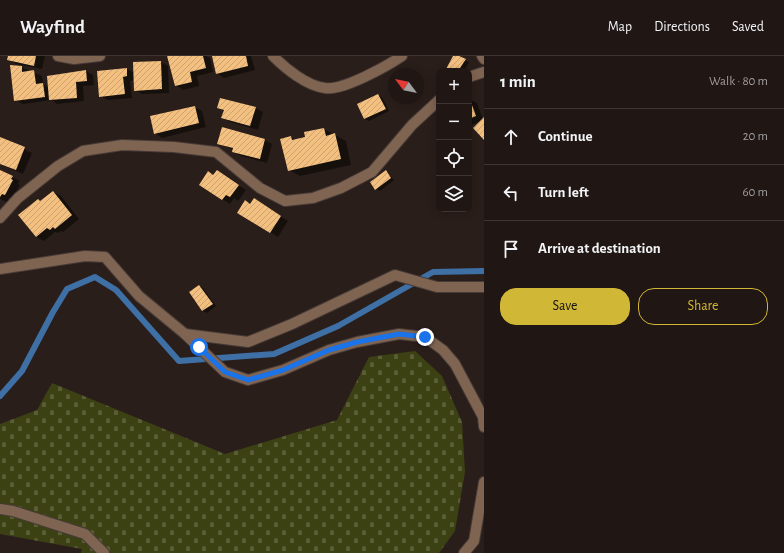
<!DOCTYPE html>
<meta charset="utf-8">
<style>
body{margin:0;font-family:"Alegreya Sans",sans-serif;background:#281f1d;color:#f1f3f6}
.controls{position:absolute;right:12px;top:12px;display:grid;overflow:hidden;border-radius:8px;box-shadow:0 2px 10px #0003}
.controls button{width:36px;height:36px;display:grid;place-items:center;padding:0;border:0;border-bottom:1px solid #3d3534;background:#201614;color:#f1f3f6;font:20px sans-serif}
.compass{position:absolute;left:388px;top:12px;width:36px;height:36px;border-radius:50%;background:#201614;box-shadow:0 2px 10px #0003;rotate:302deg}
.stop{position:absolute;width:12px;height:12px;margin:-9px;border:3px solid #1a73e8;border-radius:50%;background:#fff}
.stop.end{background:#1a73e8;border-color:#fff;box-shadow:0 1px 4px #0008}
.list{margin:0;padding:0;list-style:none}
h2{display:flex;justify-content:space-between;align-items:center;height:52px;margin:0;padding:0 16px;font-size:17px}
h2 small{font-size:13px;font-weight:400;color:#a29fa0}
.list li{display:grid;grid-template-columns:26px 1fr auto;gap:12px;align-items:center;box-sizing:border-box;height:56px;padding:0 16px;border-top:1px solid #3d3534}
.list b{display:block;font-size:15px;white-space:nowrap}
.list em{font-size:13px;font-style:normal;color:#a29fa0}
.actions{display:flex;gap:8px;padding:12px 16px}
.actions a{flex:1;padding:9px 0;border:1px solid #d1b736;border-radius:16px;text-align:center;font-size:14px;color:#d1b736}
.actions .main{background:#d1b736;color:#111}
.icon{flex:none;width:22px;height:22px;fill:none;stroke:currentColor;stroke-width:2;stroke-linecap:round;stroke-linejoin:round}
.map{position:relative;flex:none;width:484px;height:497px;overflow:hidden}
header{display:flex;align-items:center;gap:24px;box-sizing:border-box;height:56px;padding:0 20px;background:#201614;border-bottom:1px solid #3d3534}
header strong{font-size:19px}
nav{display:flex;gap:22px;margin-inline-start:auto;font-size:14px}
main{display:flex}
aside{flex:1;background:#201614}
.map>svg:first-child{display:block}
</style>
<header>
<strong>Wayfind</strong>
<nav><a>Map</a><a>Directions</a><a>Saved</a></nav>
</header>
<main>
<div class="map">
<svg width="484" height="497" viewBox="0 0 484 497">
<defs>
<pattern id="cemetery-stones" width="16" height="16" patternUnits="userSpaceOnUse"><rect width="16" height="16" fill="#3c4114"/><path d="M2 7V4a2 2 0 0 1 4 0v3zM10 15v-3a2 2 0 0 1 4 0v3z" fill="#595d36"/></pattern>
<pattern id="building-hatch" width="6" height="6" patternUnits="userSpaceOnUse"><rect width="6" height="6" fill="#f4c080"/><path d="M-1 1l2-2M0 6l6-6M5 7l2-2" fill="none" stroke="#caa272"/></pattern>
</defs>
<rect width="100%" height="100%" fill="#2a1e1a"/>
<!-- cemetery -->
<polygon fill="url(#cemetery-stones)" points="415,295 442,320 462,366 465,416 455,475 439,497 81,497 82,493 0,478 0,368 37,354 52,327 225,398 337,364 369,301"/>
<!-- shadow -->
<g fill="#0007">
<polygon points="9,0 45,0 42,13 16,8 9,3"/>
<polygon points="173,0 206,0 210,2 213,16 197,20 199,30 183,34 176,29"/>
<polygon points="213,0 251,0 255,14 224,22 217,17"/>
<polygon points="454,0 469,6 464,15 446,15"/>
<polygon points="161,6 168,10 169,37 142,38 135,34 134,24 130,25 132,42 108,44 100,40 127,13 134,17"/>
<polygon points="21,11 42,20 43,28 49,32 86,15 93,19 94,29 83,30 84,45 57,48 52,44 23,48 15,44"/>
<polygon points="378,39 382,41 389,55 369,65 365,63 359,48"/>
<polygon points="469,43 477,47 483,63 484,62 484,82 481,65 469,70"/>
<polygon points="194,51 202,55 206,71 162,82 155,77"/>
<polygon points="218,52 255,52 263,56 258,74 230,66 223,62 224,55"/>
<polygon points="222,72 265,84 272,88 267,107 241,100 233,96 234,94 218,87"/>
<polygon points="324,73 346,85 351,109 300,120 289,114 291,81 296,84 306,82 305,77"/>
<polygon points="0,82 32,97 23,118 0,108"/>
<polygon points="0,115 20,125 18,128 20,129 12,143 10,141 7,146 0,143"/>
<polygon points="386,115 394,124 380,135 376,133"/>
<polygon points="214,120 224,120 246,134 238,145 234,142 230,148 200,129"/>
<polygon points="53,136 61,140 79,163 63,176 61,175 58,177 55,176 44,185 36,181 38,144 41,146"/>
<polygon points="261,148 288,165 278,181 239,157 251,149"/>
<polygon points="199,230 203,232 216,250 207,257 203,255 190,236"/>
</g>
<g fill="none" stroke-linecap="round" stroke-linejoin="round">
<!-- stream -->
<polyline stroke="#3e70a6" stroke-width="6" points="0,340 22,315 53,256 67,233 95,221 116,234 179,305 274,298 338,270 433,216 484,215"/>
</g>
<!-- building -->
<g fill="url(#building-hatch)">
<polygon points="8,0 36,0 34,10 7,4"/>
<polygon points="167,0 203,0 206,12 190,16 192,26 175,30"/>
<polygon points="212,0 246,0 248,10 216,18"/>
<polygon points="453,0 459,0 466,3 458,15 445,15"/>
<polygon points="161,5 162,33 134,35 133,6"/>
<polygon points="10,9 22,10 22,16 34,14 36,28 43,27 45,41 14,45"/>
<polygon points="127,12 127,20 123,21 125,38 99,41 97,15"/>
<polygon points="86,14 87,25 76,26 77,42 49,44 47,20"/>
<polygon points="378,38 386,53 364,63 357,48"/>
<polygon points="469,41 476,60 469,63"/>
<polygon points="220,42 256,51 250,70 221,62 224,54 217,52"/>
<polygon points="195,50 199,67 154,78 150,60"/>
<polygon points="484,61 484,84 473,72"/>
<polygon points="222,71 265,83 260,103 232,96 233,92 217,88"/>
<polygon points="324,72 326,80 335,77 341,103 288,115 280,83 291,80 292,84 305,81 304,76"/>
<polygon points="0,81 25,91 16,114 0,108"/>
<polygon points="0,114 13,120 11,123 13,124 5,139 2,138 0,141"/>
<polygon points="217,114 239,129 230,141 226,139 222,144 199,129 208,115 213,119"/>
<polygon points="386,114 391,122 375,134 370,126"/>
<polygon points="53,135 72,159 55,173 53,171 50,174 47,172 36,181 18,159 38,143 40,145"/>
<polygon points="254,142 281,160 270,177 237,157 245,144 250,148"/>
<polygon points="199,229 213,248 202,255 189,236"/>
</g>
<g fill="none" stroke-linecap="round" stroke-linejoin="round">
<!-- minor casing -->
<g stroke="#473b37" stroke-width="12">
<g id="minor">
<polyline points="58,0 74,3 100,0"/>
<path d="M 273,0 C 286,13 307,30 325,32 C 343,35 387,10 402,0"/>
<polyline points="482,0 484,3"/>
<polyline points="469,21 484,16"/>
<polyline points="0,162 18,142 58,110 83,95 122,89 174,91 216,96 260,132 285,145 313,142 341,132 372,116 412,69 439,44"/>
<polyline points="0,213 85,200 105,201 139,240 185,278 225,316 248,324 283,314 329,294 357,286 399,278 425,281 443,294 455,308 483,361 484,371"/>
<polyline points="185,278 248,286 292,268 395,219 437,231 484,231"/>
<polyline points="0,453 13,455 85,478 104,497"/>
<polyline points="464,497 474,485 484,426"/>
</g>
</g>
<!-- minor -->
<use href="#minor" stroke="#7f6451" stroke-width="10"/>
</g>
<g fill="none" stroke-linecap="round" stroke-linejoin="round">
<!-- route -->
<polyline stroke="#1a73e8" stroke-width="5" points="199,291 225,316 248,324 283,314 329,294 357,286 399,278 425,281"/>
</g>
</svg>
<div class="controls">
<button>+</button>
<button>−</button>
<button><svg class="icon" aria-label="locate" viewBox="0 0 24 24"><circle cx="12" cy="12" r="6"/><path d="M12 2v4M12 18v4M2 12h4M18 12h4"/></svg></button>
<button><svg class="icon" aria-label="layers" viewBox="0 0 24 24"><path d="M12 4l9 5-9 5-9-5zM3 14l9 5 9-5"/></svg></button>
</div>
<svg class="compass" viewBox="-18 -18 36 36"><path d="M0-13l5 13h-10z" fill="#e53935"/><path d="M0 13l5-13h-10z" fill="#a29fa0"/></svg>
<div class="stop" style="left:199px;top:291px"></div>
<div class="stop end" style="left:425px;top:281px"></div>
</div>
<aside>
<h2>1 min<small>Walk · 80 m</small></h2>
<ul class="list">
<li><svg class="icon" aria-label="ahead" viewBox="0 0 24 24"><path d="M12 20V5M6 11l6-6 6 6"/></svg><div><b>Continue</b></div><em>20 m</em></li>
<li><svg class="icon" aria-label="left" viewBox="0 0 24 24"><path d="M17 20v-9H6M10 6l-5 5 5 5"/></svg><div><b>Turn left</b></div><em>60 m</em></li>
<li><svg class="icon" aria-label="arrive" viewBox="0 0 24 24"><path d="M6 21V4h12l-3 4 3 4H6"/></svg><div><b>Arrive at destination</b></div></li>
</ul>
<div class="actions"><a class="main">Save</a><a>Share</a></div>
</aside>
</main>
